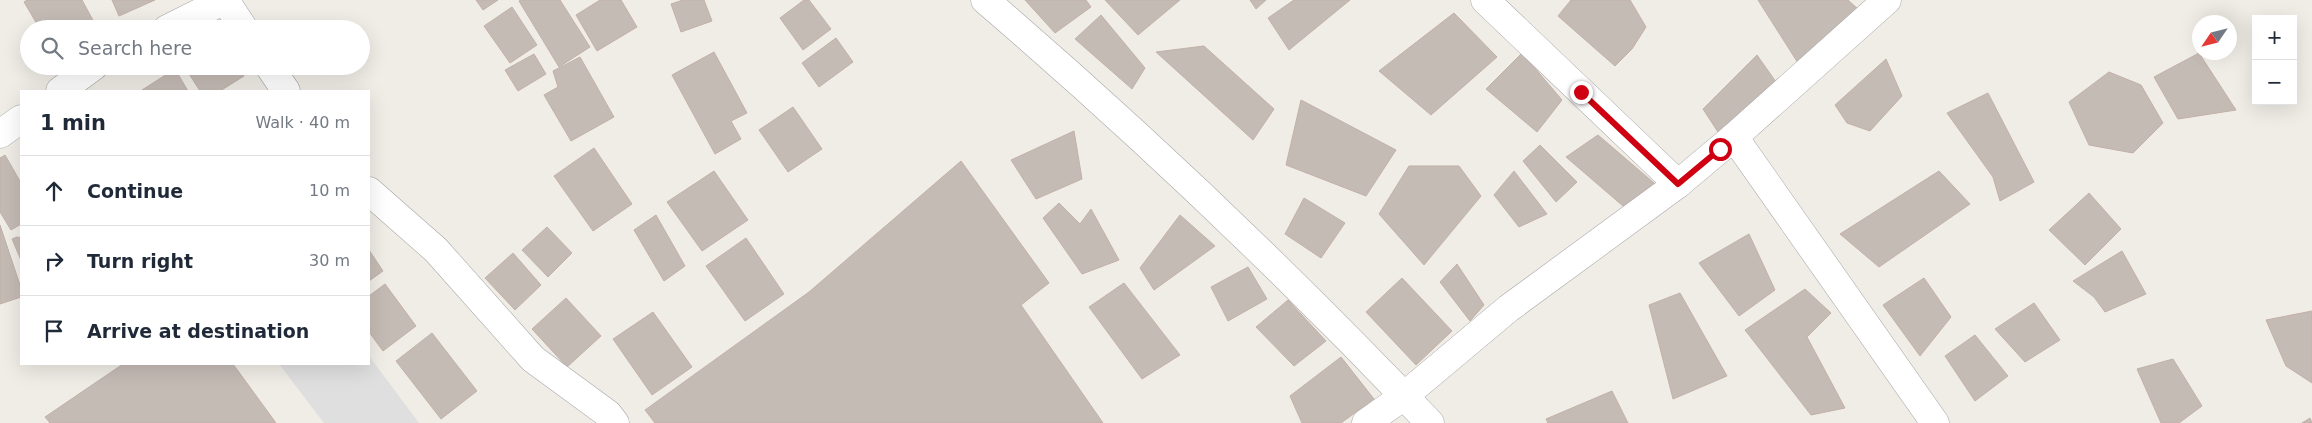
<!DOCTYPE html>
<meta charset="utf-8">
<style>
body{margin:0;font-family:"DejaVu Sans",sans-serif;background:#f6f6f7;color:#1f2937}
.controls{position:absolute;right:15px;top:15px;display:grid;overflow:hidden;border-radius:0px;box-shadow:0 5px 20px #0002}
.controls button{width:45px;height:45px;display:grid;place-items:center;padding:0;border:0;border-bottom:1px solid #e0e1e3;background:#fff;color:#1f2937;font:25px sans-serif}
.compass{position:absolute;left:2192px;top:15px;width:45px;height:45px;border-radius:50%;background:#fff;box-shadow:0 5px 20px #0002;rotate:235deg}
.stop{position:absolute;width:15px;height:15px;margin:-11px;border:4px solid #ce0011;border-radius:50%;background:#fff}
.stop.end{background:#ce0011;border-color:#fff;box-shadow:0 1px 5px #0008}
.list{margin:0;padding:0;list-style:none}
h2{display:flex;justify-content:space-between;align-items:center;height:65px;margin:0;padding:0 20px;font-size:21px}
h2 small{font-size:16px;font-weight:400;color:#747a83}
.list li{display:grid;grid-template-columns:32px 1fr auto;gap:15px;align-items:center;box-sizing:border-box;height:70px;padding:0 20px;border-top:1px solid #e0e1e3}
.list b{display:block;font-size:19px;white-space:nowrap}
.list em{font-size:16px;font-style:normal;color:#747a83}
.icon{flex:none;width:28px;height:28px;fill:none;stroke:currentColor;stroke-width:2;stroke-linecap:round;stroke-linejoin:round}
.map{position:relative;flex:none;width:2312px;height:423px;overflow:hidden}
.search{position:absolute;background:#fff;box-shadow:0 5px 20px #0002;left:20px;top:20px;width:350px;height:55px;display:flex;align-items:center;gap:12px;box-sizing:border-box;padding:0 18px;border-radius:28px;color:#747a83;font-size:19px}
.panel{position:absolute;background:#fff;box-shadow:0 5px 20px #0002;left:20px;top:90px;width:350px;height:275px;border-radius:0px}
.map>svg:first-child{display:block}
</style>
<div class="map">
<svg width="2312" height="423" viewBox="0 0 2312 423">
<rect width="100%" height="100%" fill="#f0ece6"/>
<!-- parking -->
<polygon fill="#dfdfdf" points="369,356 419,423 324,423 279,364 369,364"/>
<!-- building -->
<g fill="#c5bbb5" stroke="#c2b1a8">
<polygon points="27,0 82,0 95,24 87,29 40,29 24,2"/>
<polygon points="112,0 155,0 119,16"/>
<polygon points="476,0 498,0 483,10"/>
<polygon points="521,0 560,0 590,47 559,67 519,1"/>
<polygon points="600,0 621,0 637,27 597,51 576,15"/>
<polygon points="683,0 704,0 712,21 681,32 671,4"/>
<polygon points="804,0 809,0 831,29 803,50 780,18"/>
<polygon points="1025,0 1086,0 1091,7 1055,33"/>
<polygon points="1105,0 1180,0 1138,35"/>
<polygon points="1250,0 1266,0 1256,9"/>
<polygon points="1294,0 1350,0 1289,50 1268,18"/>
<polygon points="1571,0 1630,0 1646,27 1632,49 1615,66 1558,16"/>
<polygon points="1758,0 1848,0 1859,10 1798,63"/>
<polygon points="512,7 537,45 510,63 484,26"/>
<polygon points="1454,13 1497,57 1431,115 1379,71"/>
<polygon points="1101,15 1145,68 1132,89 1075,39"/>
<polygon points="836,38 853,62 819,87 802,63"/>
<polygon points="1204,46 1274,109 1253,140 1156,52"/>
<polygon points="714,52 747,113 731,121 741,139 715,154 672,75"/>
<polygon points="1522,53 1562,100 1537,132 1486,89"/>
<polygon points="2199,53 2236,110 2178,119 2154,77"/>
<polygon points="534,54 546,74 518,91 505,70"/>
<polygon points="1757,55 1776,82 1718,132 1703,109"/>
<polygon points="580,57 614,117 571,141 544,95 558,87 553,71"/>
<polygon points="1886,59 1902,96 1870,131 1847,123 1835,105"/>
<polygon points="184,66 238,66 244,76 220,91 200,91"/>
<polygon points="175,69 188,91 143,91 142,90"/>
<polygon points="2109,72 2141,85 2163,123 2133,153 2089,145 2069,102"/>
<polygon points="1988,93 2034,182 2000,201 1993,177 1947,113"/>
<polygon points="1301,100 1396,150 1366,196 1286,165"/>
<polygon points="793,107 822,149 788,172 759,130"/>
<polygon points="1074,131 1082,179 1036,199 1011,160"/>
<polygon points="1598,135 1654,183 1623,206 1566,157"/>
<polygon points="1540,145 1577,182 1556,202 1523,161"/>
<polygon points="594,148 632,204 593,231 554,176"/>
<polygon points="5,155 21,183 21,224 11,230 0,212 0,158"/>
<polygon points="961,161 1049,283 1021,305 1103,423 655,423 645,410 809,292"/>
<polygon points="1409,166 1459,166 1481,196 1424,265 1379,214"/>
<polygon points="714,171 748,220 702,251 667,202"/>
<polygon points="1514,171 1547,214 1519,227 1494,195"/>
<polygon points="1939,171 1970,204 1879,267 1840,234"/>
<polygon points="2089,193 2121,229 2085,265 2049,230"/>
<polygon points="1304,198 1345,223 1321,258 1285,234"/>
<polygon points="1059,203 1080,224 1091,209 1119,260 1082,274 1043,218"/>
<polygon points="656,215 685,266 664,281 634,230"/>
<polygon points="1180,215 1215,246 1154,290 1140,268"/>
<polygon points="0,225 21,288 21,297 0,304"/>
<polygon points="547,227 572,253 548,277 522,250"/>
<polygon points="1749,234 1775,290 1739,316 1699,263"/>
<polygon points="17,237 21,238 21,260 12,239"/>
<polygon points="746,238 784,294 745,321 706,266"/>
<polygon points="369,250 383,271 369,281"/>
<polygon points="2122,251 2146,294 2105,312 2094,297 2073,281"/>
<polygon points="513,253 541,285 515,310 485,278"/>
<polygon points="1457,264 1484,305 1470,321 1440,282"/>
<polygon points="1248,267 1267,299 1228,321 1211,287"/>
<polygon points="1402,278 1452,331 1416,365 1366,312"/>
<polygon points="1924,278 1951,317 1920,356 1883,305"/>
<polygon points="1124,283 1180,355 1142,379 1089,307"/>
<polygon points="385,284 416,326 383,351 369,332 369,296"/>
<polygon points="1805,289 1831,313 1807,337 1845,408 1811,415 1745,330"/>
<polygon points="1680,293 1727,376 1673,399 1649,305"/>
<polygon points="566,298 601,336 567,367 532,329"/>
<polygon points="1288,300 1326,341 1294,366 1256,327"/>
<polygon points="2034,303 2060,340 2025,362 1995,329"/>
<polygon points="2312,311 2312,383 2286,366 2266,320"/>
<polygon points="653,312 692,367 652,395 613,339"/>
<polygon points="432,333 477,391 441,419 396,361"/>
<polygon points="1975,335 2008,376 1975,401 1945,356"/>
<polygon points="1341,357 1374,399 1341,423 1302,423 1290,396"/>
<polygon points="2173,359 2202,406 2179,423 2161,423 2137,369"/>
<polygon points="123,364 233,364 276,423 50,423 45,417"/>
<polygon points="1612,391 1628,423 1548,423 1546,419"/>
<polygon points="2310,418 2312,423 2302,423"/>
</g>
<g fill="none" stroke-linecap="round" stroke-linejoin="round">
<!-- minor casing -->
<g stroke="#a6a6a6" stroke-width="29">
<g id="minor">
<polyline points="225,0 244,29"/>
<path d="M 985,0 C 1140,133 1289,275 1430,423"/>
<polyline points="1485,0 1678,184"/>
<polyline points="167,29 225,0"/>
<polyline points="269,66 286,91"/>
<polyline points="60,91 94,66"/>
<polyline points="0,134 21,119"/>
<polyline points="1734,137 1935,423"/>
<polyline points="369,191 436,250 533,359 608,414 615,423"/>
<polyline points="1366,423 1404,396 1509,308 1678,184 1734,137 1887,0"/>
</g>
</g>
<!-- minor -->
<use href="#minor" stroke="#fff" stroke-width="28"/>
</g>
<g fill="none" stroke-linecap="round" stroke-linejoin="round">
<!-- route -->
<polyline stroke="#ce0011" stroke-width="6" points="1581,92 1678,184 1720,149"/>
</g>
</svg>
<div class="controls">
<button>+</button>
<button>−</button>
</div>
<svg class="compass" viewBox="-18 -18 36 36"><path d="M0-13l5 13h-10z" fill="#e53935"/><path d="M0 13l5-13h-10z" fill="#747a83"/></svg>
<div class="stop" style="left:1720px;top:149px"></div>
<div class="stop end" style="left:1581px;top:92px"></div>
<div class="search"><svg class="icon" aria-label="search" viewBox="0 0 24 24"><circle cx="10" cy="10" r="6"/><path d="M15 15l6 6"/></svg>Search here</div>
<section class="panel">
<h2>1 min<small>Walk · 40 m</small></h2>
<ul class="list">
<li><svg class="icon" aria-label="ahead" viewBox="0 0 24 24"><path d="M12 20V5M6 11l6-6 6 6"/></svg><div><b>Continue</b></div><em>10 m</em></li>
<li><svg class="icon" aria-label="right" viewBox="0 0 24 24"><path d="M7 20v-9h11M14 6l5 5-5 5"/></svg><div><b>Turn right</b></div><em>30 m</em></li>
<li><svg class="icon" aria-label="arrive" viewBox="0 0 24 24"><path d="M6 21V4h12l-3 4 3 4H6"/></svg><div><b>Arrive at destination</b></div></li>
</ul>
</section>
</div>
